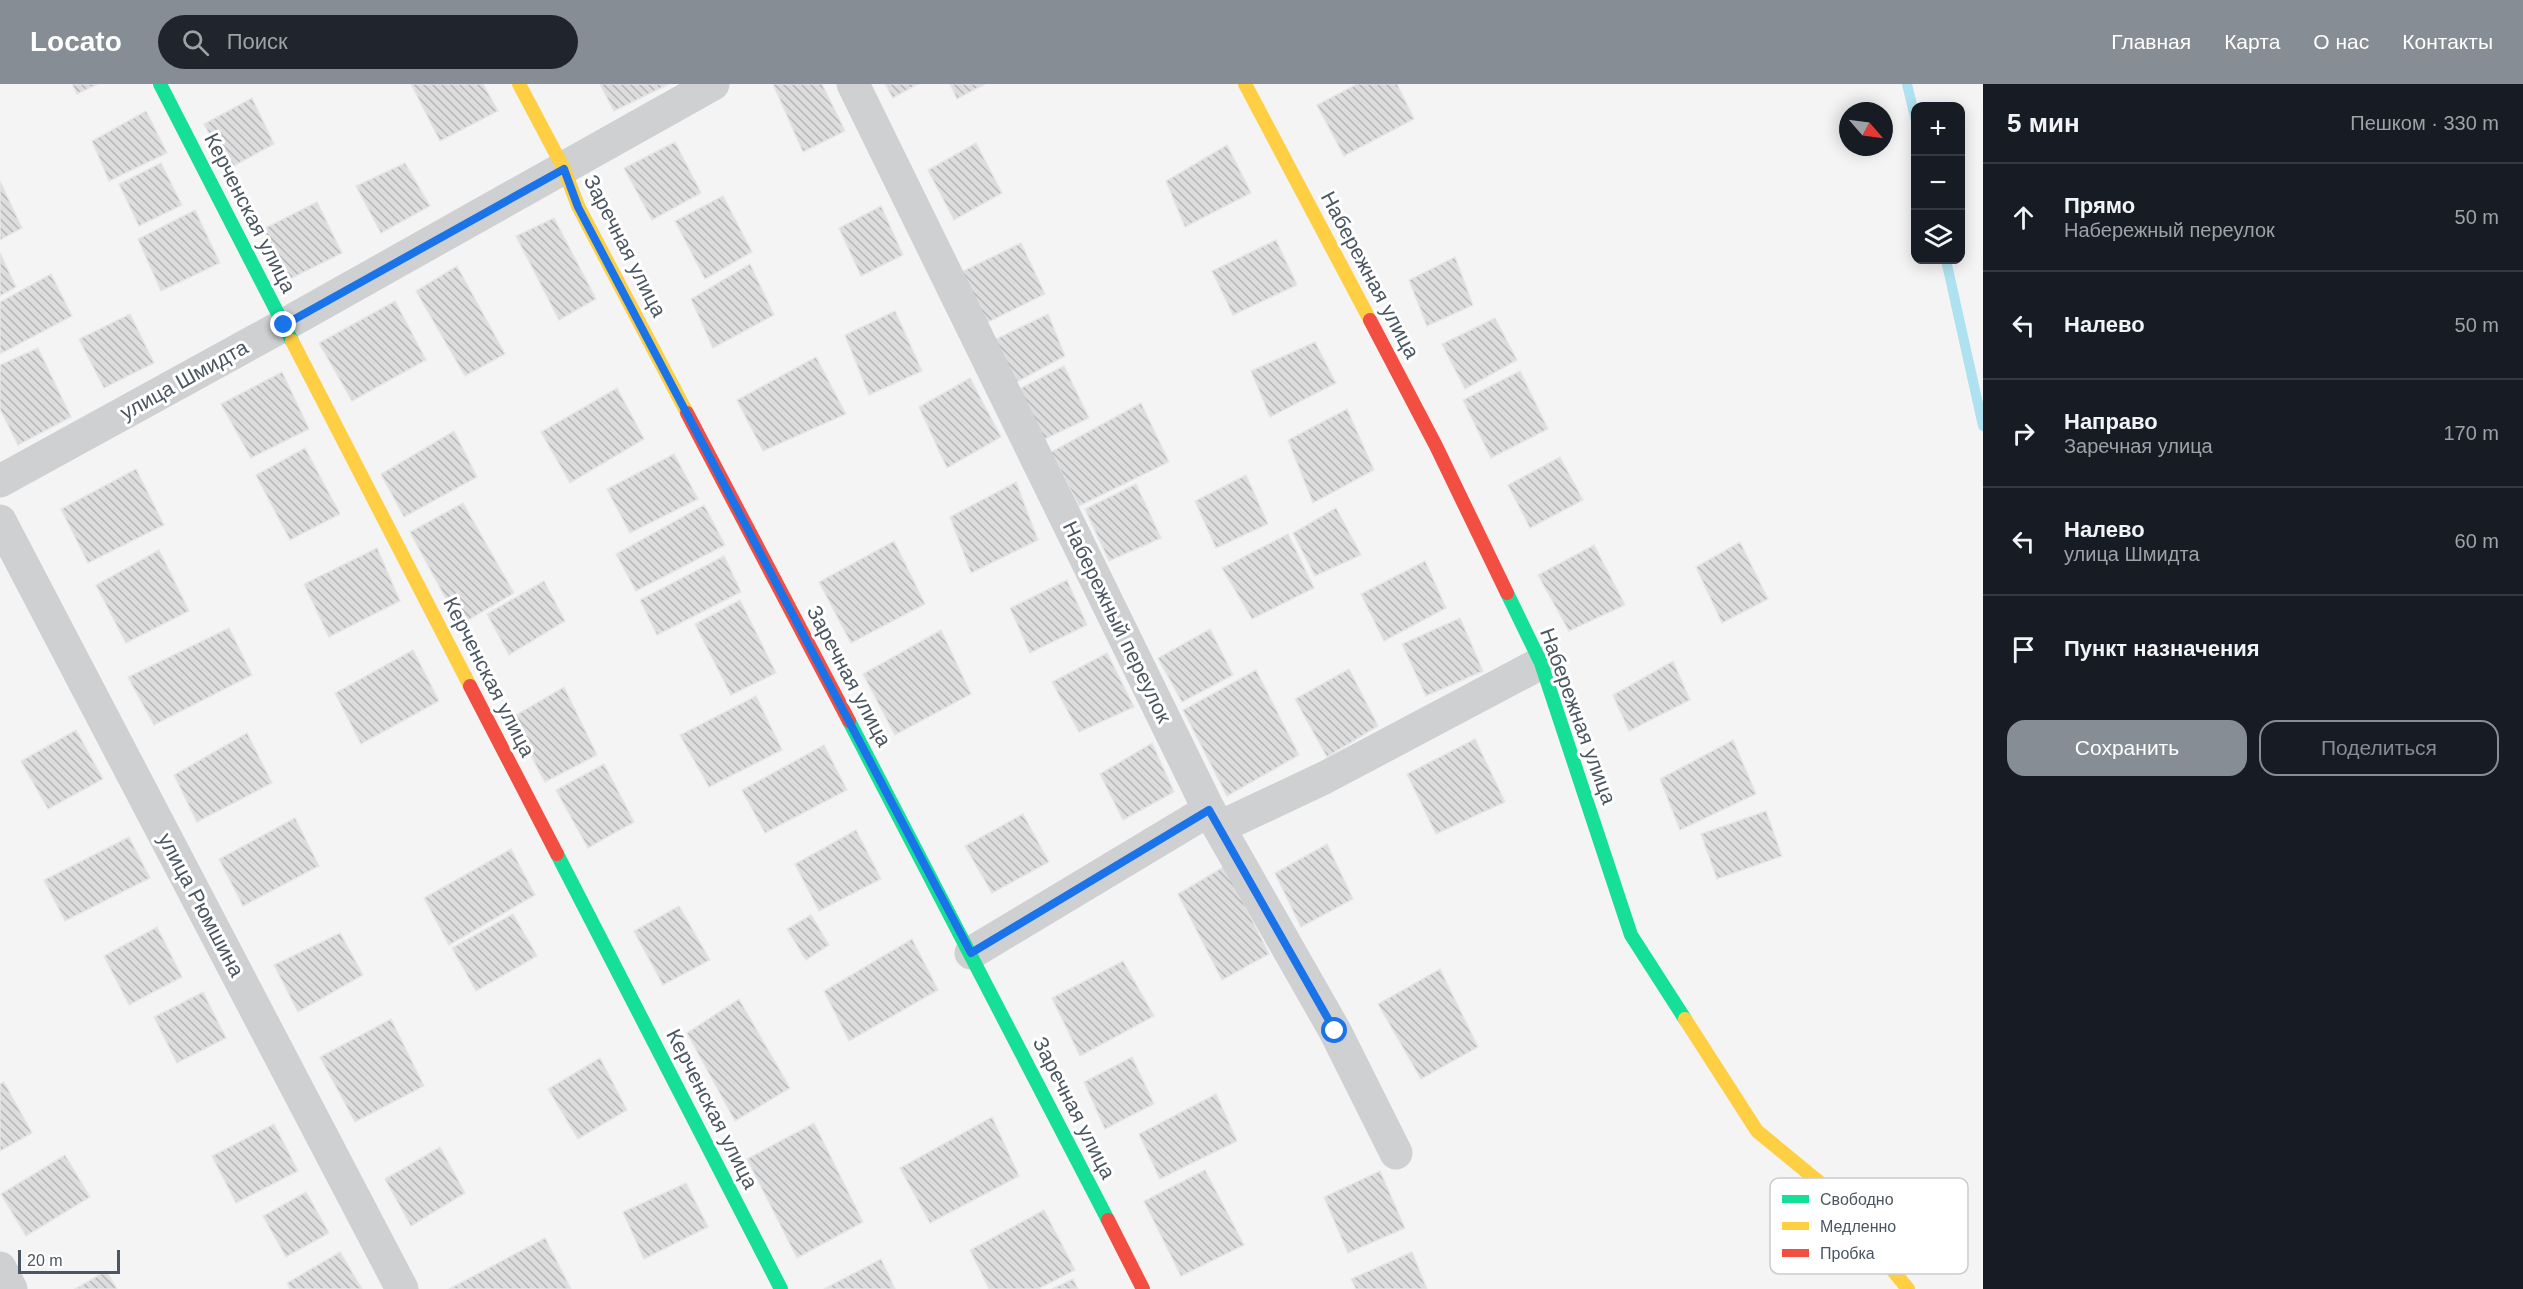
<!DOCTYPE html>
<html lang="ru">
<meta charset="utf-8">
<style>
body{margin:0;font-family:Arial,sans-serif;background:#20242c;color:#f1f3f6}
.controls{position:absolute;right:18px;top:18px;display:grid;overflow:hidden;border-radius:12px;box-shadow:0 3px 15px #0003}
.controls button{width:54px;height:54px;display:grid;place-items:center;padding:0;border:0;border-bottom:2px solid #363941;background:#171b24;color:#f1f3f6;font:30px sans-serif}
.compass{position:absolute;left:1839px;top:18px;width:54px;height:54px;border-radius:50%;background:#171b24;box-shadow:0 3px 15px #0003;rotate:118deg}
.scale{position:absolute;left:18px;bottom:15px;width:102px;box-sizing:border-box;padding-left:6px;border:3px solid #4a5661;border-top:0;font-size:16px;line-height:21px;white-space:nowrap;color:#4a5661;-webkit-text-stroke:4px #fff;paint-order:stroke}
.stop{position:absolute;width:18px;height:18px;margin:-14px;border:4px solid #1a73e8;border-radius:50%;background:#fff}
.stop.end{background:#1a73e8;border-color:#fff;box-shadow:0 2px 6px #0008}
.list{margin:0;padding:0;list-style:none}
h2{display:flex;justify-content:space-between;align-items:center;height:78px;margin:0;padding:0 24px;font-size:26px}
h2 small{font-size:20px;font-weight:400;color:#9ea1a6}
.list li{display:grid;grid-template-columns:39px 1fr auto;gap:18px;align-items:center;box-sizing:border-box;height:108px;padding:0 24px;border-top:2px solid #363941}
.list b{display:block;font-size:22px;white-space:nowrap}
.list p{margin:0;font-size:20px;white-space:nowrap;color:#9ea1a6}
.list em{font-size:20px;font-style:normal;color:#9ea1a6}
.actions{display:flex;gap:12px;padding:18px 24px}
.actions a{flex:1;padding:14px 0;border:2px solid #868d94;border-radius:18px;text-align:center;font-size:21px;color:#868d94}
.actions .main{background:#868d94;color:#fff}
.icon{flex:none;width:33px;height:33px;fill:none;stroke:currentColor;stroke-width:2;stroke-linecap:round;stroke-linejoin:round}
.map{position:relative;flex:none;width:1983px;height:1205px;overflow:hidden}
header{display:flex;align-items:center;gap:36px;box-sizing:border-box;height:84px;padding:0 30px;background:#868d94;color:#fff}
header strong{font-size:28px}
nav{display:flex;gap:33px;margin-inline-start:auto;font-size:21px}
.search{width:420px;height:54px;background:#20242c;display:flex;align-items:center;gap:15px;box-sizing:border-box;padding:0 21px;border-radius:33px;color:#9ea1a6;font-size:22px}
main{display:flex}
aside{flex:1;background:#171b24}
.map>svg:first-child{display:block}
</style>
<header>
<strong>Locato</strong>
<div class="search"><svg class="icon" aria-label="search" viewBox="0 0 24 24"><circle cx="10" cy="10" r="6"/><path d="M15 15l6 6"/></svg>Поиск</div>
<nav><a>Главная</a><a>Карта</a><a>О нас</a><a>Контакты</a></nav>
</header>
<main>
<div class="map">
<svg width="1983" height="1205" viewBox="0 0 1983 1205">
<defs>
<pattern id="building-back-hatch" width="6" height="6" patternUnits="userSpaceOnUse" patternTransform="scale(1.5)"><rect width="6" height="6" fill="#ddddde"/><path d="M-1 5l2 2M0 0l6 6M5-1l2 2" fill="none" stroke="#b5b6b7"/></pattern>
</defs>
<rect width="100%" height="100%" fill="#f4f4f4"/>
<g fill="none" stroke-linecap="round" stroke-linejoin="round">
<!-- stream -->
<g stroke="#aee2f0" stroke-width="10">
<polyline points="1907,0 1916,37"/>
<polyline points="1946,176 1983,342"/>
</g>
</g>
<!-- building -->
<g fill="url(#building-back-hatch)" stroke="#e5e6e7" stroke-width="1.5">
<polygon points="72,0 98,0 77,10"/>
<polygon points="411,0 483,0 498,27 440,57"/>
<polygon points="600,0 669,0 614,27"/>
<polygon points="773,0 822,0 845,47 803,68"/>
<polygon points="885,0 918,0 893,14"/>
<polygon points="950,0 985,0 957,15"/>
<polygon points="1357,0 1397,0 1414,35 1344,72 1317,21"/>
<polygon points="252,14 274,60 228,85 204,40"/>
<polygon points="146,27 167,69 109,97 92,57"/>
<polygon points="675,58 701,109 652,136 624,84"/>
<polygon points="976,59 1002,109 954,136 928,86"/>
<polygon points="1227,61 1251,109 1185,143 1166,97"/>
<polygon points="161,79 182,121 139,142 119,100"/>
<polygon points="405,79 430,122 381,149 356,102"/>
<polygon points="0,97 22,144 0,156"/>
<polygon points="723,112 752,168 705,195 675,137"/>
<polygon points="317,118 342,169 288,196 263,145"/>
<polygon points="881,122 903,171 861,192 839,144"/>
<polygon points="195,126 220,179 161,207 138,155"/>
<polygon points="554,134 596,215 559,236 516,152"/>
<polygon points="1276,156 1297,201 1233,231 1212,187"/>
<polygon points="1021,159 1045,210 984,240 959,189"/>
<polygon points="0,169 16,203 0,212"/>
<polygon points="1455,173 1473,221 1427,242 1409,196"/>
<polygon points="750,180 774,231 713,264 691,215"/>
<polygon points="457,182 505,270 465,292 416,207"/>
<polygon points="51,190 72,232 0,270 0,218"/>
<polygon points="395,217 426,276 352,317 319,259"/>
<polygon points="895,227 922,287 869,311 845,251"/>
<polygon points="130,230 154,279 104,304 79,255"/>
<polygon points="1048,230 1065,272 1013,300 994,256"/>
<polygon points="1495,234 1517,276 1465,305 1442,260"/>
<polygon points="1315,258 1336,299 1270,333 1251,287"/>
<polygon points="38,264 71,333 18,361 0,325 0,281"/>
<polygon points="816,273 846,330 763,367 737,316"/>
<polygon points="1064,282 1089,334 1043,356 1019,305"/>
<polygon points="1520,287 1548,345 1491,374 1463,316"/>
<polygon points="282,288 309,345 251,374 221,320"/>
<polygon points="970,294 1001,353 947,384 919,323"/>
<polygon points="617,304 644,355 570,399 541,348"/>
<polygon points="1141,319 1169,378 1079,422 1051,368"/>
<polygon points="1347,325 1374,386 1313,419 1288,356"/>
<polygon points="454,347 477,393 404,433 381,390"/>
<polygon points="305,364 340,430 290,456 256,391"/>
<polygon points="674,370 698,415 630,449 607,405"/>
<polygon points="1560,373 1583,416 1530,444 1508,401"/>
<polygon points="136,385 164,441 88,479 61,425"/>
<polygon points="1246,391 1268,440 1216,464 1195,417"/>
<polygon points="1016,398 1038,456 971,489 950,433"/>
<polygon points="1136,400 1161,454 1109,477 1085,425"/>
<polygon points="463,419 514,509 460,541 410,448"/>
<polygon points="704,421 725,461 636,507 616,470"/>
<polygon points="1336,424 1361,471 1315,492 1293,449"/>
<polygon points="1288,450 1314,504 1252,535 1222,484"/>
<polygon points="894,457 925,520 851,559 819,498"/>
<polygon points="1740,458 1768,515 1722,539 1696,483"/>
<polygon points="1594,461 1625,521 1569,547 1538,491"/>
<polygon points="377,464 400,517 329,553 304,500"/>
<polygon points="159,466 189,527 126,559 96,501"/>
<polygon points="724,472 741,508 657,551 640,516"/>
<polygon points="1425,477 1446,524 1384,557 1361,510"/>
<polygon points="1067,496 1087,541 1030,569 1010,524"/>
<polygon points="544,497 565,537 509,571 487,530"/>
<polygon points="740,516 776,589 731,611 695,540"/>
<polygon points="1460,534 1483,587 1426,612 1402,560"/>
<polygon points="229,544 252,591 154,641 128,593"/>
<polygon points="1210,545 1233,591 1182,618 1158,574"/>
<polygon points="941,546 971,610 895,651 863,590"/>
<polygon points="413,566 439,617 361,660 335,609"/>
<polygon points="1107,569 1134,623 1079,648 1052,598"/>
<polygon points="1673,577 1690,616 1629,647 1613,611"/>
<polygon points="1349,585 1378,642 1327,673 1295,615"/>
<polygon points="1256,586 1299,671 1227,712 1183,626"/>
<polygon points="564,603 597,671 545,698 511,634"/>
<polygon points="756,612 782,666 709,703 680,651"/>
<polygon points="76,646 103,695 48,725 21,677"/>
<polygon points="247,649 272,699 197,738 174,691"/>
<polygon points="1475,655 1505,718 1436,750 1407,690"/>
<polygon points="1733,656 1756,710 1680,746 1660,695"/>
<polygon points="1152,659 1174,708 1123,736 1100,690"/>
<polygon points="824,661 847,706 765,749 742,706"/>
<polygon points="604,680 634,738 588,764 556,706"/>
<polygon points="1766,727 1782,772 1717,795 1701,750"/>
<polygon points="1023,730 1049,778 992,809 965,762"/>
<polygon points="295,734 319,782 243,822 219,775"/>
<polygon points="856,746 881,795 819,827 795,780"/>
<polygon points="129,753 150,794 65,837 44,796"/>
<polygon points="1327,760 1353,815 1301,843 1275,789"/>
<polygon points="511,765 535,811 449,861 424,814"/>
<polygon points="1225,782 1269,870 1222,896 1178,810"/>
<polygon points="679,822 710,876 663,901 634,847"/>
<polygon points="513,830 537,872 476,907 452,864"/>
<polygon points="811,831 829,861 806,876 787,845"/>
<polygon points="157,843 182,893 129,921 104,872"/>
<polygon points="340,849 363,891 298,928 274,881"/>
<polygon points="912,855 938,906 849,957 824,907"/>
<polygon points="1123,877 1154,932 1080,972 1052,914"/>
<polygon points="1440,885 1478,963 1421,995 1378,920"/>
<polygon points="203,908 226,954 177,979 154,933"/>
<polygon points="739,915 790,1004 735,1037 687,949"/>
<polygon points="391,935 424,1002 355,1038 320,973"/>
<polygon points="1132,973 1154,1020 1105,1045 1084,998"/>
<polygon points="600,974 627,1026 578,1055 548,1005"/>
<polygon points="4,998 32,1049 0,1067 0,1000"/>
<polygon points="1216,1010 1237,1057 1160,1095 1139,1050"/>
<polygon points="992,1033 1019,1092 930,1139 900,1084"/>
<polygon points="814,1039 863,1138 797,1174 747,1075"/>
<polygon points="274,1040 298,1087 236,1119 212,1072"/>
<polygon points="440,1063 465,1109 411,1142 385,1095"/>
<polygon points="65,1071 90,1113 26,1152 1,1110"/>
<polygon points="1205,1086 1244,1161 1181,1192 1144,1117"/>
<polygon points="1380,1087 1405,1144 1348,1169 1324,1113"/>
<polygon points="686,1099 708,1143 644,1175 623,1128"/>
<polygon points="306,1108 329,1149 286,1173 263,1132"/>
<polygon points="1044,1126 1075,1186 1038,1205 989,1205 970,1166"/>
<polygon points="545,1154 571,1205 449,1205"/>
<polygon points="340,1168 362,1205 290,1205 287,1199"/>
<polygon points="1412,1168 1427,1205 1356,1205 1351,1195"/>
<polygon points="881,1175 895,1205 824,1205"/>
<polygon points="106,1187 117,1205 75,1205"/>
<polygon points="1073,1195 1078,1205 1052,1205"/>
</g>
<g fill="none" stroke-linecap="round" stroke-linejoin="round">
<!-- street -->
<g stroke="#ced0d2" stroke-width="33">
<polyline points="853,0 1209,726 1335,947 1396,1069"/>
<polyline points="0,397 284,241 713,0"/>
<polyline points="0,437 402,1205"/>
<polyline points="1220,743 1324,694 1541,579"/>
<polyline points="971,869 1209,726"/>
<polyline points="0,1184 11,1205"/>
</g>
<!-- fast -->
<g stroke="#16e098" stroke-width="14">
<polyline points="160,0 292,257"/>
<polyline points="1507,509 1541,579 1631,851 1685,935"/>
<polyline points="849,637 1108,1136"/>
<polyline points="557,770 781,1205"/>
</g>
<!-- slow -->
<g stroke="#ffcf43" stroke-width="14">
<polyline points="519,0 564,85 578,122 687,329"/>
<polyline points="1245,0 1370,236"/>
<polyline points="292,257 470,602"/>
<polyline points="1685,935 1757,1047 1825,1103 1908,1205"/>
</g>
<!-- jam -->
<g stroke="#f24e42" stroke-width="14">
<polyline points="1370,236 1436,362 1507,509"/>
<polyline points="687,329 849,637"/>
<polyline points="470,602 557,770"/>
<polyline points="1108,1136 1143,1205"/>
</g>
</g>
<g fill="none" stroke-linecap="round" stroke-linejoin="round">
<!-- route -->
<polyline stroke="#1a73e8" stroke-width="8" points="284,241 564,85 578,123 971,869 1209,726 1335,947"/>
</g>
<g text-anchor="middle" stroke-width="6" stroke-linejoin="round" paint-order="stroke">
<!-- street labels -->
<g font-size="21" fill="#4a5661" stroke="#fff">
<text transform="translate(250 129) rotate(63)" y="7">Керченская улица</text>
<text transform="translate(625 162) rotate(63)" y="7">Заречная улица</text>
<text transform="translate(1370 191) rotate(62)" y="7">Набережная улица</text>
<text transform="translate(184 296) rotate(-29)" y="7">улица Шмидта</text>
<text transform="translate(1117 538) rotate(64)" y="7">Набережный переулок</text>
<text transform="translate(849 592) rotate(62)" y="7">Заречная улица</text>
<text transform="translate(489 593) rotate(63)" y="7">Керченская улица</text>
<text transform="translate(1578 632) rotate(70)" y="7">Набережная улица</text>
<text transform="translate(201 821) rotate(62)" y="7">улица Рюмшина</text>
<text transform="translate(1074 1024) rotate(63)" y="7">Заречная улица</text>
<text transform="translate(712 1025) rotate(63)" y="7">Керченская улица</text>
</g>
</g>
<!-- legend -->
<rect x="1770" y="1094" width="198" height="96" rx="9" fill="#fff" stroke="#c9ccd0" stroke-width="1.5"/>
<rect x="1782" y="1111" width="27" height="8" fill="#16e098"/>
<rect x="1782" y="1138" width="27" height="8" fill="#ffcf43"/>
<rect x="1782" y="1165" width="27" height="8" fill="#f24e42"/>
<g font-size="16" fill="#4a5661">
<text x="1820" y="1121">Свободно</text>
<text x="1820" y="1148">Медленно</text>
<text x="1820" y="1175">Пробка</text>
</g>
</svg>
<div class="controls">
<button>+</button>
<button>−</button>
<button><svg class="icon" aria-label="layers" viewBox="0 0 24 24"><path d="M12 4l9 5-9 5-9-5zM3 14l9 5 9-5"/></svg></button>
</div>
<svg class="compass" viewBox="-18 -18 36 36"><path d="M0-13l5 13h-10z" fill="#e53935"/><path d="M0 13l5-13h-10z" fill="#9ea1a6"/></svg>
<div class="scale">20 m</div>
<div class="stop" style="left:1335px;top:947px"></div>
<div class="stop end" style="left:284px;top:241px"></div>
</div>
<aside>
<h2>5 мин<small>Пешком · 330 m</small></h2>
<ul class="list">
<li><svg class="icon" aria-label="ahead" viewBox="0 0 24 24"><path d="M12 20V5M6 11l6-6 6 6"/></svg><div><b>Прямо</b><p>Набережный переулок</p></div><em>50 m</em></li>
<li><svg class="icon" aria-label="left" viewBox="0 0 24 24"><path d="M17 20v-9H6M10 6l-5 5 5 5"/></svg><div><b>Налево</b></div><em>50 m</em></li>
<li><svg class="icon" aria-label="right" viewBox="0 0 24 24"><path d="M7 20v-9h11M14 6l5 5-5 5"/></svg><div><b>Направо</b><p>Заречная улица</p></div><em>170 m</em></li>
<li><svg class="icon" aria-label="left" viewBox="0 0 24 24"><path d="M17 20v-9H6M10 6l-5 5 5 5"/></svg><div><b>Налево</b><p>улица Шмидта</p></div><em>60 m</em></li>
<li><svg class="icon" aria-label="arrive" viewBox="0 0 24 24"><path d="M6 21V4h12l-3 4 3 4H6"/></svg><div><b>Пункт назначения</b></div></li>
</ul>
<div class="actions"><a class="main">Сохранить</a><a>Поделиться</a></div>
</aside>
</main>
